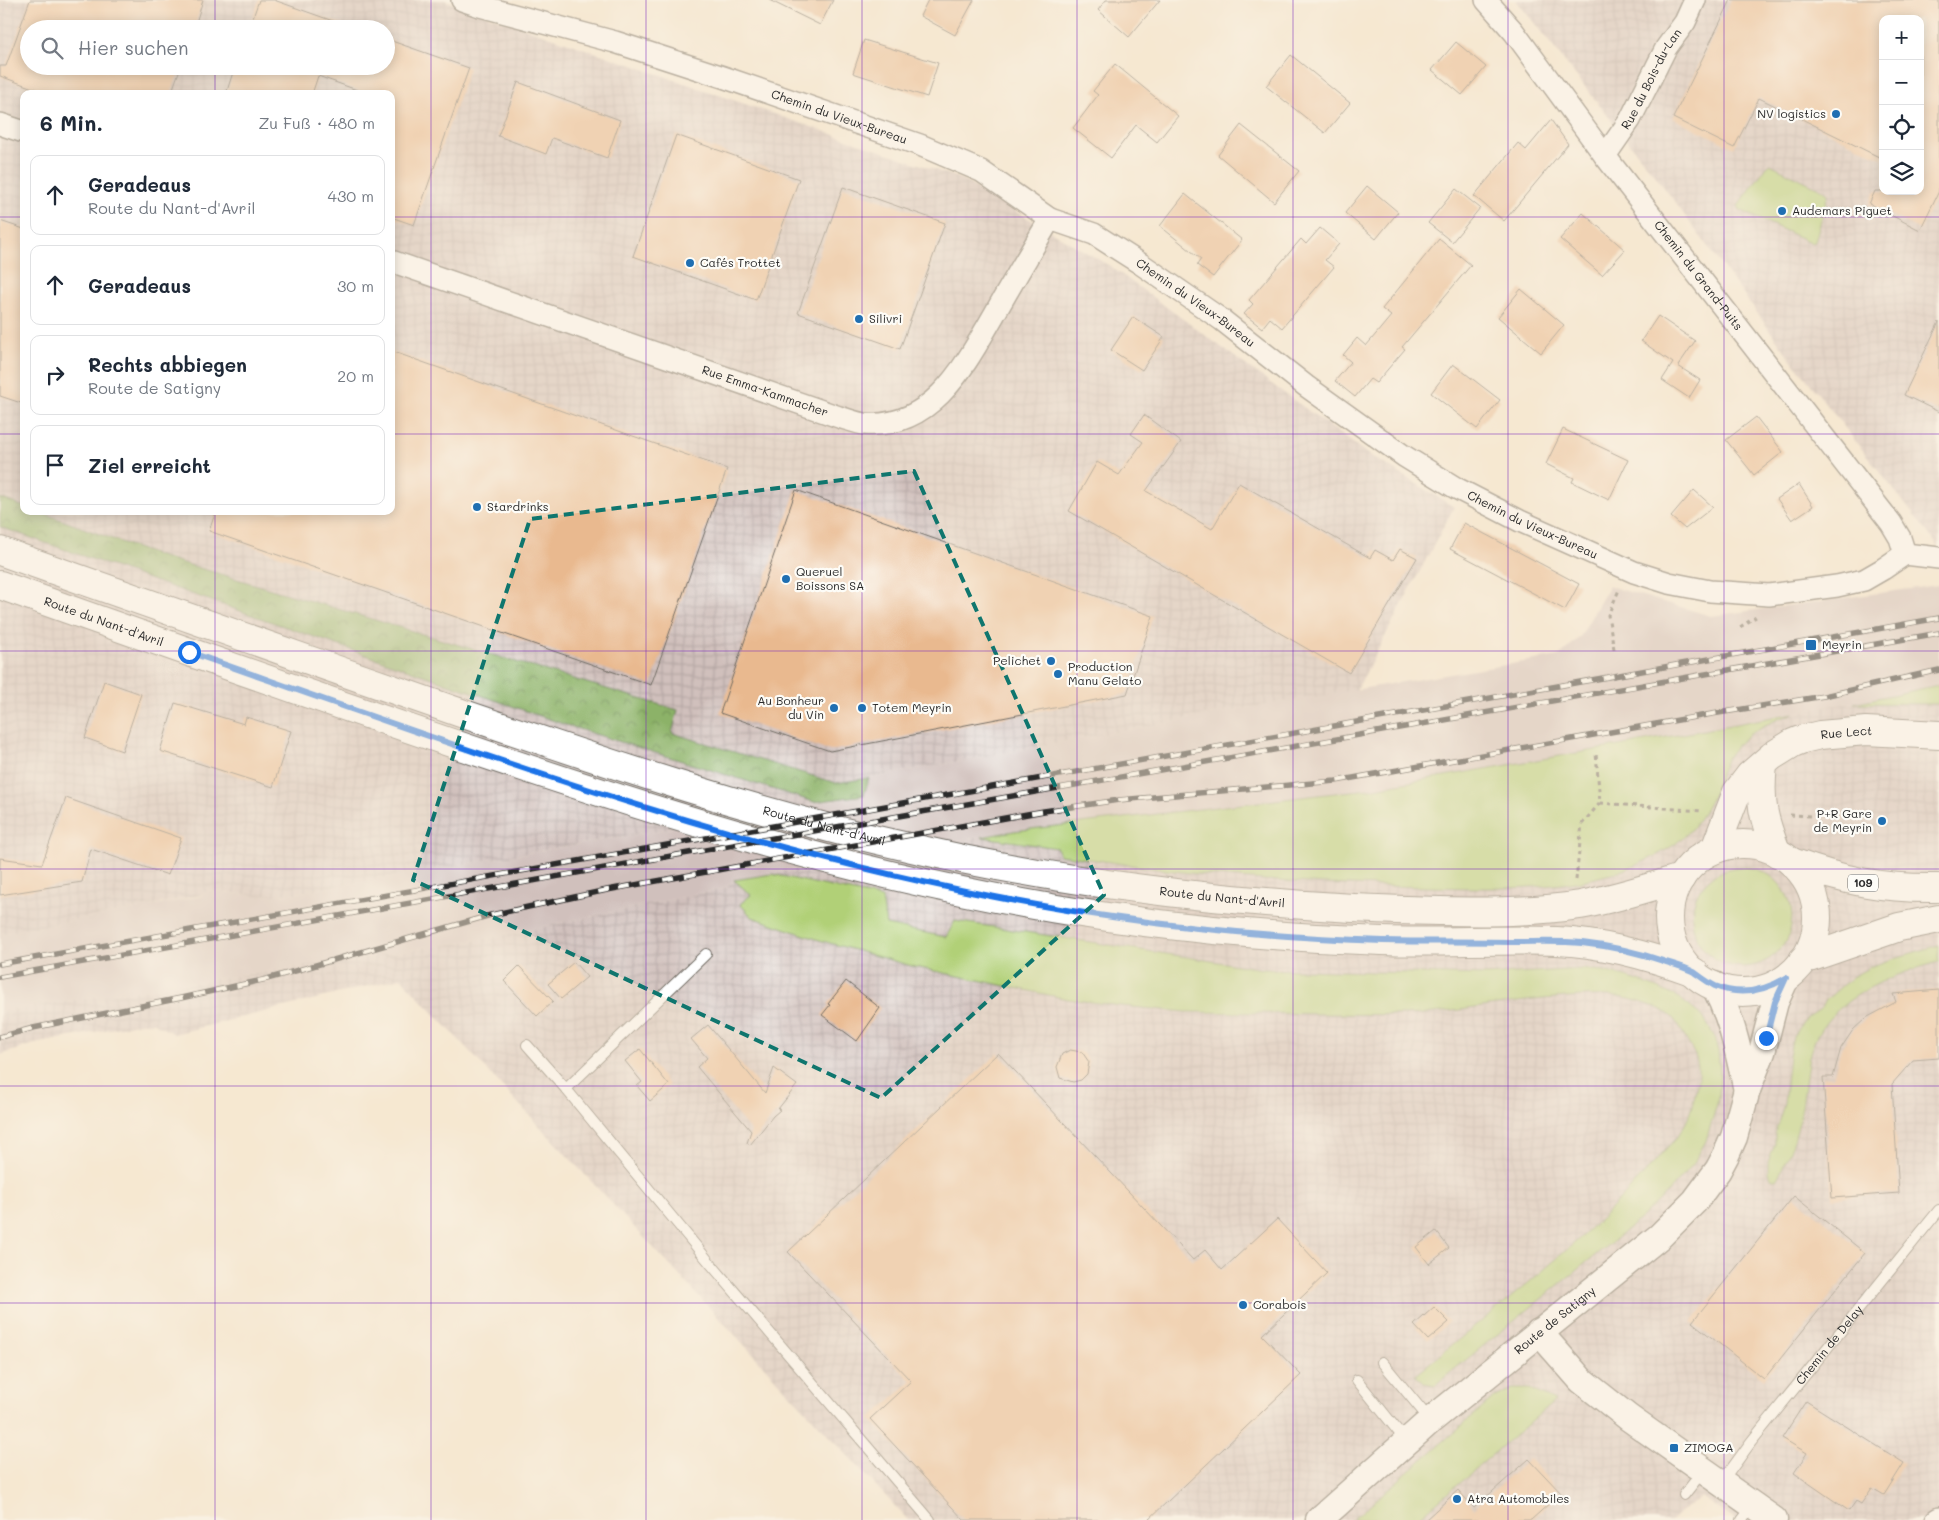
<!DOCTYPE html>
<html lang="de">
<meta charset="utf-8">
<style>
body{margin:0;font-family:Mali,sans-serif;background:#f2f2f3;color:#1f2937}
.controls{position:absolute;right:15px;top:15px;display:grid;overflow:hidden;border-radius:10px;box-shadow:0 2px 12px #0003}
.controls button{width:45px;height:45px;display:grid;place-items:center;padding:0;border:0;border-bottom:1px solid #e0e1e3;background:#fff;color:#1f2937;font:25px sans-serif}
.stop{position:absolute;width:15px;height:15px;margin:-11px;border:4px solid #1a73e8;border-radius:50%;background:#fff}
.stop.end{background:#1a73e8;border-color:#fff;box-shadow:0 1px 5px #0008}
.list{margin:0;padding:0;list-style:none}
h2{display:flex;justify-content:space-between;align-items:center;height:65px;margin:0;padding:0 20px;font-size:21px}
h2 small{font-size:16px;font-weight:400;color:#747a83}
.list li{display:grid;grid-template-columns:32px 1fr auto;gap:15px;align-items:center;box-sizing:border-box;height:80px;margin:0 10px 10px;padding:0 10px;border:1px solid #e0e1e3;border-radius:10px}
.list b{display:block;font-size:19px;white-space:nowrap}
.list p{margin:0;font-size:16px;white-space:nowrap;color:#747a83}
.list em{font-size:16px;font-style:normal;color:#747a83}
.icon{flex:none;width:28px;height:28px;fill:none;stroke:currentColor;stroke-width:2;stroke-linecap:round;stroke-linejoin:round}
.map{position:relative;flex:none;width:1939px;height:1520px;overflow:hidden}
.search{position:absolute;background:#fff;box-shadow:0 2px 12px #0003;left:20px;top:20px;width:375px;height:55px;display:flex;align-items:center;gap:12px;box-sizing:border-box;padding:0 18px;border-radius:28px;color:#747a83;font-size:19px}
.panel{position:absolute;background:#fff;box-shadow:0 2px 12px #0003;left:20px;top:90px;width:375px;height:425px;border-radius:10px}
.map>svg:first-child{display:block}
</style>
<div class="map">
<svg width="1939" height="1520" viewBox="0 0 1939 1520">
<defs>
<pattern id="industrial-grid" width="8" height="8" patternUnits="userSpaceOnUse" patternTransform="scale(1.25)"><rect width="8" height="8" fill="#d0c0bc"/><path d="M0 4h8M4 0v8" fill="none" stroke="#b3a5a2"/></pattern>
<pattern id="forest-crowns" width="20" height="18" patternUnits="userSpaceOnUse" patternTransform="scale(1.25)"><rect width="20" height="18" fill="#8cb268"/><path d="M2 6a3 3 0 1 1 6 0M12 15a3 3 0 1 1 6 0" fill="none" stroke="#739156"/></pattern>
</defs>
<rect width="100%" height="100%" fill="#fdfcf7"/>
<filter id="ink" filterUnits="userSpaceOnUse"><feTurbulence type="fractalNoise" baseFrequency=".02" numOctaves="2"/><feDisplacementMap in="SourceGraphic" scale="10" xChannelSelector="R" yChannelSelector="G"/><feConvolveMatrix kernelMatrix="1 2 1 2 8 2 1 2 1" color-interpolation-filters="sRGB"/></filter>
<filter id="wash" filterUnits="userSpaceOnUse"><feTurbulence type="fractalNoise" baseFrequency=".0096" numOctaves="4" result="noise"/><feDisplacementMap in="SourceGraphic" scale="20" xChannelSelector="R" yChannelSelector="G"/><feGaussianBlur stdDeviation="1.12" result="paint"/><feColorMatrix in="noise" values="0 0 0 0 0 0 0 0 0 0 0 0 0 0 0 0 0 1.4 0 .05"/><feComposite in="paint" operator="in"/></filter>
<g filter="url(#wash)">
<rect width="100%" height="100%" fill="#f5e8d1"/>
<!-- industrial -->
<g fill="url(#industrial-grid)" fill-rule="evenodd">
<path d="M 0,0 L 444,0 L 959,178 L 1110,266 L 1368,454 L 1454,507 L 1356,691 L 1240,709 L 869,778 L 864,795 L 290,894 L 257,896 L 207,890 L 201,895 L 125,911 L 0,934 ZM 29,29 L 386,29 L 386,66 L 29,66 ZM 24,94 L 391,94 L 391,511 L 24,511 Z"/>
<path d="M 1516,0 L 1939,0 L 1939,547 L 1794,363 L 1654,174 ZM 1883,19 L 1920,19 L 1920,191 L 1883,191 Z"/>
<polygon points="1939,685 1939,1520 1735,1520 1702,1497 1670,1520 908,1520 401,978 174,1034 154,1023 141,1023 34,1044 0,1055 0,1011 491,938 725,888 734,880 1014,831 1369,789 1635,743 1794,713 1821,706 1854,703"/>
</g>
<!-- railway -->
<polygon fill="#d0c0bc" points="1939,585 1939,685 1854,703 1821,706 1794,713 1635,743 1369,789 1014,831 734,880 725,888 491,938 0,1011 0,934 125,911 201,896 206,890 257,896 290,894 864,795 869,778 1240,709 1559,656 1580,637 1609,586 1711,616"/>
<!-- green -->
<g fill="#b1d077" stroke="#6e7e51">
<polygon points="1770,164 1827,192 1828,195 1815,242 1812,243 1740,210 1738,206 1767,166"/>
<polygon points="1939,685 1939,704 1854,703"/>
<path d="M 1794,713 C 1770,722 1748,731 1732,751 C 1724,760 1721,773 1717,784 C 1707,811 1692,835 1666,850 C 1594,893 1510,889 1429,887 C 1358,886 1287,883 1217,876 C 1165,871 1113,862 1060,855 L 1057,848 L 982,837 L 1014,831 L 1369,789 L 1635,743 Z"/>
<circle cx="1742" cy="917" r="50"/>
<path d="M 772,874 L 882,898 L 886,925 L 946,937 L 955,921 L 1263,969 L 1485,975 L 1582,969 L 1604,971 L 1639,981 L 1662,990 L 1679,998 L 1703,1017 L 1713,1034 L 1718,1051 L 1720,1072 L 1719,1097 L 1706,1141 L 1694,1162 L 1669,1191 L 1640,1219 L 1435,1385 L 1424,1383 L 1415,1375 C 1498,1307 1586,1242 1656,1160 C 1667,1147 1682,1134 1688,1118 C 1694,1100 1702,1076 1696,1058 C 1694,1052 1690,1047 1687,1041 C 1683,1034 1679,1025 1673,1018 C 1662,1006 1626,997 1609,996 C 1596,995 1581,996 1568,997 C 1513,1000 1460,1013 1405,1015 L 1186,1012 L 1121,1006 L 1068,999 L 915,967 L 819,940 L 752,917 L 740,904 L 751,895 L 734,880 Z"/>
<path d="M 1939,945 L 1939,962 C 1889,975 1822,1001 1809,1057 C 1805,1079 1804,1101 1799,1122 C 1795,1142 1786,1161 1777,1179 L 1772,1179 L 1768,1173 L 1768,1162 L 1775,1143 L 1775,1133 L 1784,1104 L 1789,1055 L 1793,1037 L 1799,1027 L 1808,1017 L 1822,1008 L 1826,1000 L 1852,977 L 1872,966 L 1898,957 Z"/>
<polygon points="1512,1389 1530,1389 1555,1401 1416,1520 1352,1520 1495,1397"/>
</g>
<!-- forest -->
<polygon fill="url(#forest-crowns)" stroke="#5c6e4a" points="0,498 24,507 24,511 37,511 156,555 678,710 672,733 836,783 869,778 864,795 814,802 566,725 0,527"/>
<g id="blocks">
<!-- building -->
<g fill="#e9b98f">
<polygon points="30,0 203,0 194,29 29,29 29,66 181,66 171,94 49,94 0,76 0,66 6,66"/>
<polygon points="259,0 274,0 347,26 347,29 249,29"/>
<polygon points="769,0 833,0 820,25"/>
<polygon points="928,0 974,0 955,35 920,16"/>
<polygon points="1106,0 1160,0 1129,37 1098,10"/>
<polygon points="1731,0 1939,0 1939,191 1920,230 1869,204 1875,191 1920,191 1920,19 1883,19 1883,159 1759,98 1734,148 1673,118"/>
<polygon points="386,39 469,68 414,225 391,217 391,94 368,94 318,76 312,94 226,94 235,66 386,66"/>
<polygon points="864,40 938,63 927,97 853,73"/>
<polygon points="1456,42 1486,67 1462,95 1432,70"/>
<polygon points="1291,55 1350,103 1325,133 1266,86"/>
<polygon points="1115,64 1178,116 1157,142 1136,125 1111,158 1073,128 1098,95 1093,91"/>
<polygon points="518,82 620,120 607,158 552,138 546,154 498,136"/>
<polygon points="1551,120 1568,144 1504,221 1474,196 1518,143 1526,150"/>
<polygon points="1241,125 1299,171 1274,202 1218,155"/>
<polygon points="676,135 799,179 756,300 633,256"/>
<polygon points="1367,186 1398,212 1376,239 1345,213"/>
<polygon points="843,187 945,223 900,349 798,313"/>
<polygon points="1456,189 1480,208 1452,242 1428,223"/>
<polygon points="1185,194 1242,240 1213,277 1197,265 1201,259 1160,226"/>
<polygon points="1583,213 1625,250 1602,275 1560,239"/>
<polygon points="0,221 24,229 24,404 0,396"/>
<polygon points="1320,228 1339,244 1325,260 1334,267 1282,328 1270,318 1262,328 1244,314 1253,304 1249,300 1301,239 1306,244"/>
<polygon points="1439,239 1471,265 1402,347 1405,349 1376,383 1370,379 1355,397 1335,381 1351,362 1343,355 1357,338 1366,346 1391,316 1382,309"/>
<polygon points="1521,289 1564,325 1541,353 1498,317"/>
<polygon points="1658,316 1695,341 1678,366 1700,380 1689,398 1662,380 1673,363 1641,341"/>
<polygon points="1133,317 1164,337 1142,370 1111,350"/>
<polygon points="1939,322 1939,412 1904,395"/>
<polygon points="391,351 727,469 651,685 209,531 216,511 391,511"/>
<polygon points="1453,364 1500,400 1477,429 1431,393"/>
<polygon points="1144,415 1181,442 1146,491 1212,529 1239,483 1370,558 1375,550 1393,560 1400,549 1417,558 1349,673 1069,511 1097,462 1119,475 1143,442 1131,434"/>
<polygon points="1756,417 1783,452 1754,475 1726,440"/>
<polygon points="1563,429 1628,460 1609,500 1572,482 1574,478 1546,464"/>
<polygon points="1799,484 1813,506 1792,520 1777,499"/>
<polygon points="796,490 1153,616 1127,694 830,751 720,713"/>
<polygon points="1694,490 1713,507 1685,529 1671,517"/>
<polygon points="1464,523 1579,584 1565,610 1450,549"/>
<polygon points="104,681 141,694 122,751 85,738"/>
<polygon points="175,703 244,724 246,717 291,731 273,787 160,751"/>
<polygon points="66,798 181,838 168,875 91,849 82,882 0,895 0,858 42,864"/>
<polygon points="574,962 587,977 561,999 548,984"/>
<polygon points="519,966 553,1001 537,1016 504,981"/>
<polygon points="846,981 880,1008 857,1041 822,1015 830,1005 828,1004"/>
<polygon points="1939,990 1939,1058 1913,1060 1892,1084 1899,1193 1832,1198 1823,1077 1833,1077 1841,1048 1853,1030 1866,1018 1896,1002 1893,994"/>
<polygon points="708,1025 765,1093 774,1068 797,1085 778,1109 780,1110 773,1116 750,1145 747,1143 751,1131 697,1067 707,1058 691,1039"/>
<polygon points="640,1049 669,1085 650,1101 637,1086 642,1082 625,1061"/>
<polygon points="1070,1050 1082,1052 1089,1062 1087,1074 1081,1080 1073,1082 1060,1078 1057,1067 1062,1054"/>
<polygon points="998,1053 1193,1260 1205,1250 1222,1270 1277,1219 1327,1273 1262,1335 1301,1375 1148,1520 964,1520 870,1419 911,1381 788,1252"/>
<polygon points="1794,1196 1865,1253 1764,1379 1692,1322"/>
<polygon points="1436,1231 1449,1248 1429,1264 1416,1247"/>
<polygon points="1434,1307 1449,1322 1428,1340 1414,1325"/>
<polygon points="1806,1401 1904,1463 1884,1495 1872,1488 1861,1504 1856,1501 1849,1511 1794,1473 1807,1453 1782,1438"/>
<polygon points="1529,1459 1561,1493 1531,1520 1425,1520 1458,1490 1474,1508"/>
</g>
</g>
</g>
<g filter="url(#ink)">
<use href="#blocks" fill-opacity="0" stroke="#726d65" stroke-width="1"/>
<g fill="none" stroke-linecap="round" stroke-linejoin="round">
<!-- service casing -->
<g stroke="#726d65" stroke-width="12">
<g id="service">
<polyline points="527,1045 566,1089 710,1263 930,1520"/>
<polyline points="566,1089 706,954"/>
<polyline points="1382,1362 1430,1420"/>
<polyline points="1357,1380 1406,1441"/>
<path id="s1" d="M 1722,1482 L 1751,1442 L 1939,1210"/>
<polyline points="1684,1495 1703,1471"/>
<polyline points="1742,1520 1754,1505"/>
</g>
</g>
<!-- minor casing -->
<g stroke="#726d65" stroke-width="24">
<g id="minor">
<path id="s2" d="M 462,0 L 480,6 L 615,42 L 723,77 L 920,145 L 981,171 L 1050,219 L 1094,234 L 1141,264 L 1222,320 L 1306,386 L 1404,456 L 1456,488 L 1520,521 L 1634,572 L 1669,583 L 1710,591 L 1769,595 L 1837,586 L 1864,580 L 1883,569 L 1905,554"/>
<path id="s3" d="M 1486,0 L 1514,32 L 1605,156 L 1891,523 L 1900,538 L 1905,554"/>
<polyline points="0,124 24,132"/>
<path id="s4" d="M 1605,156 L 1630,120 L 1666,48 L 1685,22 L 1695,0"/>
<path id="s5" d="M 391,261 L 839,417 C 847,419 856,423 865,424 C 933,429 965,365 994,315 C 1012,283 1031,251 1050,219"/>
<polyline points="1905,554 1939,558"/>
<polyline points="1936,1520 1939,1518"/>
</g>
</g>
<!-- tertiary casing -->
<g stroke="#726d65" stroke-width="29">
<g id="tertiary">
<path d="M 1714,985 C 1733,1020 1738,1052 1747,1090"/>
<polyline points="1539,1332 1581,1380 1629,1418 1774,1520"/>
<path id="s6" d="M 1319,1520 L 1430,1421 L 1660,1236 L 1695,1201 L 1718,1170 L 1726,1155 L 1734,1137 L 1747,1090 L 1762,1052 L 1775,1002 L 1786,978"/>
</g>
</g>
<!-- secondary casing -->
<g stroke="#726d65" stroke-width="30">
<g id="secondary">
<path id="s7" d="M 0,551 C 154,605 307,660 461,713 C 610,764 759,814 912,848 C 1029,875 1147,892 1266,902 C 1324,907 1382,910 1440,911 C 1487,912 1534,912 1580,905 C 1614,899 1648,888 1681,878"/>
<path id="s8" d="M 0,585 C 163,643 326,701 490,756 C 665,815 841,870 1023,903 C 1141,925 1262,937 1382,941 C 1440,943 1499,939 1557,941 C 1604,943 1650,956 1694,972"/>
</g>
</g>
<!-- primary casing -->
<g stroke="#726d65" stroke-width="30">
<g id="primary">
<path d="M 1763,765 C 1759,801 1763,819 1777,853"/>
<circle cx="1743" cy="918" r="74"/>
<path id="s9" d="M 1715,849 L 1737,792 L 1750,775 L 1772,756 L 1793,743 L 1803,739 L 1820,735 L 1866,731 L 1939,735"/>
<path d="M 1792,862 C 1843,881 1884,889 1939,888"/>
<polyline points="1803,960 1899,927 1939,919"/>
</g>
</g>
<!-- path -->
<g stroke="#726d65" stroke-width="3" stroke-dasharray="4 4" stroke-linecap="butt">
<polyline points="1740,627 1756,617"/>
<polyline points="1614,649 1608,615 1619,590"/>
<polyline points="1600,803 1702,811"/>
<polyline points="1790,815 1833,817 1834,813"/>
<polyline points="1576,880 1582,824 1600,803 1596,753"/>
</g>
<!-- service -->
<use href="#service" stroke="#fff" stroke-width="10"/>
<!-- minor -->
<use href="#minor" stroke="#fff" stroke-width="21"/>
<!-- tertiary -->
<use href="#tertiary" stroke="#fff" stroke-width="26"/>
<!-- secondary -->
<use href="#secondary" stroke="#fff" stroke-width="28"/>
<!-- primary -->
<use href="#primary" stroke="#fff" stroke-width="28"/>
<!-- rail casing -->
<g stroke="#2b2b2b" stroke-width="5.5">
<g id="rail">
<polyline points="0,964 1939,618"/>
<polyline points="0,977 660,858 1939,633"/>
<polyline points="0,1037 33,1028 181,998 267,979 491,915 607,890 1044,811 1119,800 1336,781 1712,714 1824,696 1939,670"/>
</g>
</g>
<!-- rail -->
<use href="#rail" stroke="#fdfcf7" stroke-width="4" stroke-dasharray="11" stroke-linecap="butt"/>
</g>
</g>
<g fill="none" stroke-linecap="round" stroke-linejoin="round" filter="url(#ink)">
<!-- route -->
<path stroke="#1a73e8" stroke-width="6" d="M 189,652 C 494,759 798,873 1119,918 C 1207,931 1295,938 1383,941 C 1427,942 1472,941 1516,942 C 1538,942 1560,941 1582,943 C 1609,946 1637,952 1663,961 C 1673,964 1685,967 1694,972 C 1701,977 1707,982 1715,986 C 1739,996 1764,991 1786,978 L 1775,1002 L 1766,1038"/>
</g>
<!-- marked area -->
<path d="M0 0H1939V1520H0ZM 914,471 L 1104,895 L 881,1098 L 413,880 L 530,519 Z" fill="#f5e8d1" fill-opacity=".55" fill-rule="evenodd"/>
<path fill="none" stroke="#0f766e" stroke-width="4" stroke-dasharray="10 6" stroke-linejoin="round" d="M 914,471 L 1104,895 L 881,1098 L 413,880 L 530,519 Z"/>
<!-- grid -->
<path fill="none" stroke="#7b2cbf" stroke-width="1" stroke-opacity="0.55" d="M 215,0 L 215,29M 431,0 L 431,1520M 646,0 L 646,1520M 862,0 L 862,1520M 1077,0 L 1077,1520M 1293,0 L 1293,1520M 1508,0 L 1508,1520M 1724,0 L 1724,1520M 215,66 L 215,94M 0,217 L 24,217M 391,217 L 1939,217M 0,434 L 24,434M 391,434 L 1939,434M 215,511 L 215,1520M 0,651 L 1939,651M 0,869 L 1939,869M 0,1086 L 1939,1086M 0,1303 L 1939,1303"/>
<!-- markers -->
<g fill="#1f6fb2" stroke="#fdfcf7" stroke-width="2">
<circle cx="1836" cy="114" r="5"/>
<circle cx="1782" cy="211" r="5"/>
<circle cx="690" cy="263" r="5"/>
<circle cx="859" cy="319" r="5"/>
<circle cx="477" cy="507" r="5"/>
<circle cx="786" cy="579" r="5"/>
<rect x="1805" y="639" width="12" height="12" rx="2.5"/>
<circle cx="1051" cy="661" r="5"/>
<circle cx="1058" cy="674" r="5"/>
<circle cx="834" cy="708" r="5"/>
<circle cx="862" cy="708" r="5"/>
<circle cx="1882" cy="821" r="5"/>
<circle cx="1243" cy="1305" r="5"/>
<rect x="1669" y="1443" width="10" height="10" rx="2.5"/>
<circle cx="1457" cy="1499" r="5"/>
</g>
<g text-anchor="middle" stroke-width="4.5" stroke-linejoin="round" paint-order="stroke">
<!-- shield labels -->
<rect fill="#fdfcf7" stroke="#6a6a68" stroke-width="1" x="1848" y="874.5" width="30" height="17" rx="4"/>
<g font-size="11" font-weight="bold" fill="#2b2b2b">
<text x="1863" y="887">109</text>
</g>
<!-- street labels -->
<g font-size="12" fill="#2b2b2b" stroke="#fdfcf7">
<text dy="4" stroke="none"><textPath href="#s4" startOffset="90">Rue du Bois-du-Lan</textPath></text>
<text dy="4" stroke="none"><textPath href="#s2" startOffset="395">Chemin du Vieux-Bureau</textPath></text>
<text dy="4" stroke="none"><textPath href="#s3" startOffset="348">Chemin du Grand-Puits</textPath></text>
<text dy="4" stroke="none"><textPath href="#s2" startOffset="800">Chemin du Vieux-Bureau</textPath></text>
<text dy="4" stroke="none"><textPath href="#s5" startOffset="396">Rue Emma-Kammacher</textPath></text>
<text dy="4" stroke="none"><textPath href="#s2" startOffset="1205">Chemin du Vieux-Bureau</textPath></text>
<text dy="4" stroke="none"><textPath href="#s8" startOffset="110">Route du Nant-d'Avril</textPath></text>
<text dy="4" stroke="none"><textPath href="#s9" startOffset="191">Rue Lect</textPath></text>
<text dy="4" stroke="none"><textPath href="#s7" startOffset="869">Route du Nant-d'Avril</textPath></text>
<text dy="4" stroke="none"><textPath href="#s7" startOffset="1274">Route du Nant-d'Avril</textPath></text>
<text dy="4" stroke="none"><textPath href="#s6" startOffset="309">Route de Satigny</textPath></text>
<text dy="4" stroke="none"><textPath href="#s1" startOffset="174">Chemin de Delay</textPath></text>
</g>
<!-- poi labels -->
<g font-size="12" fill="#2b2b2b" stroke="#fdfcf7" text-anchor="start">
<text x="1826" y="118" text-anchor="end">NV logistics</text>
<text x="1792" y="215">Audemars Piguet</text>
<text x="700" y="267">Cafés Trottet</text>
<text x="869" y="323">Silivri</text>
<text x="487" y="511">Stardrinks</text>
<text x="796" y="576">Queruel<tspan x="796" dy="14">Boissons SA</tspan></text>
<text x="1822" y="649">Meyrin</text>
<text x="1041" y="665" text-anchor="end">Pelichet</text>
<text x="1068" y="671">Production<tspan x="1068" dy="14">Manu Gelato</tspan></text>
<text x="824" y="705" text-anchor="end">Au Bonheur<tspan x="824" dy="14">du Vin</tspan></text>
<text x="872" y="712">Totem Meyrin</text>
<text x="1872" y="818" text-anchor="end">P+R Gare<tspan x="1872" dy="14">de Meyrin</tspan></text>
<text x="1253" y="1309">Corabois</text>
<text x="1684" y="1452">ZIMOGA</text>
<text x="1467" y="1503">Atra Automobiles</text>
</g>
</g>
</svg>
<div class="controls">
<button>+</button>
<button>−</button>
<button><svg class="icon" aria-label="locate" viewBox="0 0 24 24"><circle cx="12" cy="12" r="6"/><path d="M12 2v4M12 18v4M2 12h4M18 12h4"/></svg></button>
<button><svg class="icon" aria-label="layers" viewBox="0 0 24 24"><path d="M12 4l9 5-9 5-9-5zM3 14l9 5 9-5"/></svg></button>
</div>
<div class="stop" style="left:189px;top:652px"></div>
<div class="stop end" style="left:1766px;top:1038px"></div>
<div class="search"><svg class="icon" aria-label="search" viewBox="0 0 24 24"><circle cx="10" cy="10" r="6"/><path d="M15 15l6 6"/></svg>Hier suchen</div>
<section class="panel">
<h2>6 Min.<small>Zu Fuß · 480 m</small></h2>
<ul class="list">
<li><svg class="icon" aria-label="ahead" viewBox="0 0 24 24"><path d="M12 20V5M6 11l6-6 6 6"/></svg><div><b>Geradeaus</b><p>Route du Nant-d'Avril</p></div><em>430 m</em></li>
<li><svg class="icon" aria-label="ahead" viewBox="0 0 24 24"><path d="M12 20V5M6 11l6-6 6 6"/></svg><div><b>Geradeaus</b></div><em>30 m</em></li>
<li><svg class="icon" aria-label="right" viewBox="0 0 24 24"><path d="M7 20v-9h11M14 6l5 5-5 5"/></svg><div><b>Rechts abbiegen</b><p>Route de Satigny</p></div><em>20 m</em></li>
<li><svg class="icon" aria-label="arrive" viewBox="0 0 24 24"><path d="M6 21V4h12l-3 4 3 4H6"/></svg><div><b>Ziel erreicht</b></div></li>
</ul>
</section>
</div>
